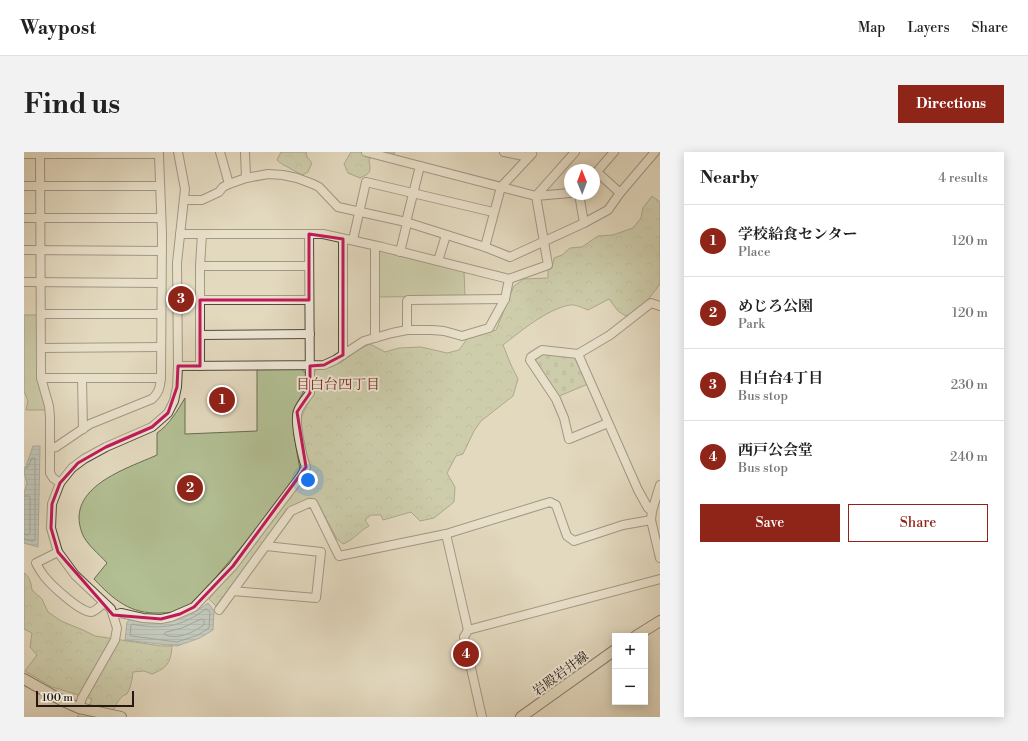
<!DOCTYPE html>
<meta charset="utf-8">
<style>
body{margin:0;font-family:"Libre Bodoni","Noto Serif JP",serif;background:#f2f2f2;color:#222}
.controls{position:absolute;right:12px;bottom:12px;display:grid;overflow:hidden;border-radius:0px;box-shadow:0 2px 10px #0003}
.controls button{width:36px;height:36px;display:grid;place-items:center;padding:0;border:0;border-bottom:1px solid #e0e0e0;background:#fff;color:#222;font:20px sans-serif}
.compass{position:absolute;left:540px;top:12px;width:36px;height:36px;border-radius:50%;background:#fff;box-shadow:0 2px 10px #0003;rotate:359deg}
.scale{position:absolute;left:12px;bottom:10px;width:98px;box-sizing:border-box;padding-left:4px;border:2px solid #231912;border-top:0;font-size:11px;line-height:14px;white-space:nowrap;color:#231912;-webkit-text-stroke:3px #ede6d5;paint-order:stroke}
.you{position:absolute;left:284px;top:328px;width:14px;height:14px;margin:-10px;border:3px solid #fff;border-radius:50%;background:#1a73e8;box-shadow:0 0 0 6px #1a73e833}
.badge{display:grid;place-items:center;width:26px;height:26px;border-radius:50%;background:#8f2418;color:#fff;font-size:13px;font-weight:700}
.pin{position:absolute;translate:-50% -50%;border:2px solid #fff;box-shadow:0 1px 4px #0006}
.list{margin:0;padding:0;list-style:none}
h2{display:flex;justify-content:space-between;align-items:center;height:52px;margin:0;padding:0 16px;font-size:17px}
h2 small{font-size:13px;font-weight:400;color:#767676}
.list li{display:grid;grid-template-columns:26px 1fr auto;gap:12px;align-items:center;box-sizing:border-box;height:72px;padding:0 16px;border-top:1px solid #e0e0e0}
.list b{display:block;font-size:15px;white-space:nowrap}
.list p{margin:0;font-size:13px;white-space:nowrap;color:#767676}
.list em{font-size:13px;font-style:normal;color:#767676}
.actions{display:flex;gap:8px;padding:12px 16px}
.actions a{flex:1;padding:9px 0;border:1px solid #8f2418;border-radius:0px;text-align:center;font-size:14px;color:#8f2418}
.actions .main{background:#8f2418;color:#fff}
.map{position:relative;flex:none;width:636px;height:565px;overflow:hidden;border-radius:0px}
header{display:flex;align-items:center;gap:24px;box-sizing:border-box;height:56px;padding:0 20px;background:#fff;border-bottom:1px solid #e0e0e0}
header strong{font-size:19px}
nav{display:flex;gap:22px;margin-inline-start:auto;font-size:14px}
.intro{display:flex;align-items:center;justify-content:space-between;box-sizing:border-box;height:96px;padding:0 24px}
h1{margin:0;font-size:28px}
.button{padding:10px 18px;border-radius:0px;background:#8f2418;color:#fff;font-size:14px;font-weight:700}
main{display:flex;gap:24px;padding:0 24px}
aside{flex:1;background:#fff;border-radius:0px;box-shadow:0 2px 10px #0003}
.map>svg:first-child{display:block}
</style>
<header>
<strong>Waypost</strong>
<nav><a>Map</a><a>Layers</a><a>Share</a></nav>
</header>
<div class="intro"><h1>Find us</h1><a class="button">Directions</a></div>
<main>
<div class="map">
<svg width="636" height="565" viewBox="0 0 636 565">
<defs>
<pattern id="forest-crowns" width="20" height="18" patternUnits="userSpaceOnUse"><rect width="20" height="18" fill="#b2bf93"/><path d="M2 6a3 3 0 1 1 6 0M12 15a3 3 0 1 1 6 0" fill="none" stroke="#99a47e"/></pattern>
<pattern id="cemetery-stones" width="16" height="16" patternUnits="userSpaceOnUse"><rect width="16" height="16" fill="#b2bf93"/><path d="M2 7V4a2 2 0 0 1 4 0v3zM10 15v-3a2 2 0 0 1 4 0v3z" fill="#99a47e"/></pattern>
<pattern id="water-rules" width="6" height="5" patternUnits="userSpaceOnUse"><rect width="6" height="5" fill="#9ab7bc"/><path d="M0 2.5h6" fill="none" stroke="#7d9497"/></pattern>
</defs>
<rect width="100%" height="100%" fill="#e3d9bf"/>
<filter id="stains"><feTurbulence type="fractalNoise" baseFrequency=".005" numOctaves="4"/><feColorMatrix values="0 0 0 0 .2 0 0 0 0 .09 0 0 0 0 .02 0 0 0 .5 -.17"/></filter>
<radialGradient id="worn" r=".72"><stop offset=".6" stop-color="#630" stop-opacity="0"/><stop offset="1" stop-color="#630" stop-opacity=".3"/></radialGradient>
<!-- forest -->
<g fill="url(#forest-crowns)" stroke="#6a6c52">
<polygon points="257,0 282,0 283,5 288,11 284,20 278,23 258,12 253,8"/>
<path d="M 327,0 L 371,0 L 370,2 L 364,3 L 350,1 L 345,8 C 347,20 347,21 336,26 L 324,21 L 320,12 Z"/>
<path d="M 628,44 L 636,50 L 636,132 L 619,154 L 610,161 L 602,164 L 594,159 L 585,147 L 564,158 C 559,156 551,152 546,153 C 523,157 497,179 479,193 L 487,213 L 494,227 L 489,244 L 457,269 L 450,279 L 439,302 L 432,304 L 423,321 L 431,335 L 430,350 L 410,366 L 396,369 L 387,360 L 359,368 L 357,363 L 347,363 L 341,368 L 345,374 C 335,379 330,388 319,392 L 313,387 L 292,348 L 286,348 L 259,364 L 192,454 L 185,447 L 223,403 L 278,327 L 284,321 C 285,303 275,286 277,268 C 279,257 287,250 289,240 C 291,234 290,228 290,221 L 292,218 L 307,215 L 319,209 L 333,198 L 346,192 L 361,200 L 375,196 L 397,195 L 423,201 L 435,198 L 443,187 L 472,178 L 490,134 L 500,127 L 524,126 L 524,119 L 529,112 L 530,106 L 538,103 L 546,96 L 558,95 L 574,84 L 589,83 L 609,76 L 617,66 L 619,56 Z"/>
<path d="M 0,421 C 6,425 7,431 8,438 L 18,447 L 24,460 L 37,469 L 59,478 L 71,484 L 137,494 L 148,494 C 147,511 143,516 128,522 L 120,519 L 109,520 C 108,528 107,535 103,542 C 94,544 90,558 86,565 L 53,565 L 54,563 L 64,556 L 68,547 L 28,535 L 1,519 L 13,503 L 6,495 L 8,481 L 0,477 Z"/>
</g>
<!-- cemetery -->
<polygon fill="url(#cemetery-stones)" stroke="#6a6c52" points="518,200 549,203 564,232 533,245 509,207"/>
<!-- park -->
<g fill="#b2bf93" stroke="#6a6c52">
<polygon points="355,97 440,119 441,144 353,145"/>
<polygon points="0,163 13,163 22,258 2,258 4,249 0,239"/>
<path d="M 233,217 L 277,217 L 282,221 L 282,235 L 269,259 L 270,282 L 276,318 L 246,361 L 171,450 C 167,452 162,456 158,458 C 151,460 143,461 136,461 C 106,462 90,448 70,427 L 83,411 C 75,402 62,392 58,381 C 41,335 102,317 133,303 L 133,281 C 146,272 153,259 161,246 L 161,282 L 233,279 Z"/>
</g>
<!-- water -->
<g fill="url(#water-rules)" stroke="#6a7878">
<polygon points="9,294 16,294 14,395 0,391 0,341 3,331 0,320"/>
<path d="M 184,451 L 190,459 L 189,478 L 176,486 L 153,494 L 101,488 L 103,470 L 107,467 C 137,476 159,470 184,451 Z"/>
</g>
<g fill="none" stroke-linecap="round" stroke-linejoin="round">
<!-- shore -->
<g stroke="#5e6867" stroke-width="1">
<polyline points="0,316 4,315 8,306 11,306 11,388 9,389 0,387"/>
<polyline points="0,344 5,344 6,346 6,381 4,383 0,382"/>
<path d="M 182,457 L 186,460 L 185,476 L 174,483 L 153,490 L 108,484 L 106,483 L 107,473 L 108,472 C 138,478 157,475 182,457 Z"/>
<path d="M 178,467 L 180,468 L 180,473 C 170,480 152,489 140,482 L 142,480 L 158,476 Z"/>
</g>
<!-- minor casing -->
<g stroke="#53493d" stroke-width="10">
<g id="minor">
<polyline points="16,0 17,226 25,254 26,265 26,321 29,326 36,331"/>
<polyline points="196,0 205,32"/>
<polyline points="221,0 222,26"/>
<polyline points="342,0 512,44 551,0"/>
<polyline points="480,0 505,5 508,2"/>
<path d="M 0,2 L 135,2 L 135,4 L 138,81 L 137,226 C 136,235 135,241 128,247 L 66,272 L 32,295 L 26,296"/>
<polyline points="573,20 596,41"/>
<polyline points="570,23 590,0"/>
<polyline points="0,34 136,34"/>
<polyline points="555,42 560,71"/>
<polyline points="160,48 178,48 195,40 199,35 205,32 222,26 244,22 259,23 273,26 289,32 295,35 314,55 382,70 461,95 486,105 560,71 584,58 596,41 631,0"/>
<polyline points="0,66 136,66"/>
<polyline points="382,70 396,14"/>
<polyline points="319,87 319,203"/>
<polyline points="329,88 342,30 469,60"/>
<polyline points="461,95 477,35 505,5 506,0"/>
<polyline points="0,98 138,99"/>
<polyline points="376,100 383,71"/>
<polyline points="414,109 422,83"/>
<polyline points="176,114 285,114"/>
<polyline points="485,127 524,113 512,44 546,41"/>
<polyline points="0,130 137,131"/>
<polyline points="176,148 285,148"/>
<polyline points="17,162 137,162"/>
<polyline points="383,178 383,149 384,148 481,147"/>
<polyline points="176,183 286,182"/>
<polyline points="351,186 351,94"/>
<polyline points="17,196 137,195"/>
<polyline points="554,202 518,198 507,205 506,208 532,247 540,266 545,287 584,271"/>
<polyline points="154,214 300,213 311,208 340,189 368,181 383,178 408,178 420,179 438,184 465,176 481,147 485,127 358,95 299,82 156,82"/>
<polyline points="176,214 176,114 178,82"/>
<polyline points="17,226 137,226"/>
<polyline points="58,226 59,277"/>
<polyline points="636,333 628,359 627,368 636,406"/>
<polyline points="628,359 624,356 614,338 554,202 586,183 627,151 636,154"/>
<polyline points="422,382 444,478 440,485 458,565"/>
<path d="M 34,400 L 12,411 C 14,415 17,420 20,424 C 27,433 56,460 67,460 C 72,459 76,454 80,451"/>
<polyline points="209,439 292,446 297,400 242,394"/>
<polyline points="195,458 267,359 285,351 289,351 315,404 422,382 526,350 532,353 543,384 550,389 599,373 627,368"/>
<path d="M 89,463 L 97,461 L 119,466 L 137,467 L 147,465 L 170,455 L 209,414 L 277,324 L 282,315 C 278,304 270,269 274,259 C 276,253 282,246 286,241 L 285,82"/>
<polyline points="444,478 636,427"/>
<polyline points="55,556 58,546 91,488 93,476 87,457 51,423 34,400 27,376 28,352 36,331 48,316 60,307 82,295 128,275 144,261 150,249 153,235 154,214 153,111 161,37 154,0"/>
</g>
</g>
<!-- major casing -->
<g stroke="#231912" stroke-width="12">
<g id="major">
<polyline points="612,484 636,469"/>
<polyline points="0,527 39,549 55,556 97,565"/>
<polyline points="497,565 591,498"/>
</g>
</g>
<!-- minor -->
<use href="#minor" stroke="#ede6d5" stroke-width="8"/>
<!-- major -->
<use href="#major" stroke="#e3d9bf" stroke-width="10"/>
</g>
<!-- marked area -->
<path d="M0 0H636V565H0ZM 285,82 L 319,87 L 319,203 L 300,213 L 286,214 L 286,241 L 273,260 L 282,315 L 209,414 L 170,455 L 156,462 L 137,467 L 89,463 L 34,400 L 27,376 L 28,352 L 36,331 L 54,311 L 82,295 L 128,275 L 144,261 L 153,235 L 154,214 L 176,214 L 176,148 L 285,148 Z" fill="#e3d9bf" fill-opacity=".55" fill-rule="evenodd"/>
<path fill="none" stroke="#c2185b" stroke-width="3" stroke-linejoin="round" d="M 285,82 L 319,87 L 319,203 L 300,213 L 286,214 L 286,241 L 273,260 L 282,315 L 209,414 L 170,455 L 156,462 L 137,467 L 89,463 L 34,400 L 27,376 L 28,352 L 36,331 L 54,311 L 82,295 L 128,275 L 144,261 L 153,235 L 154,214 L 176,214 L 176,148 L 285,148 Z"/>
<g text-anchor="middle" stroke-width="4" stroke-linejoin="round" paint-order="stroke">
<!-- street labels -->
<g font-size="13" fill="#231912" stroke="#ede6d5">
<text transform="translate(536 521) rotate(-36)" y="5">岩殿岩井線</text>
</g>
<!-- neighbourhood labels -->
<g font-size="14" fill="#7a1f14" stroke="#ede6d5">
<text x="314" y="237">目白台四丁目</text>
</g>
</g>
<rect width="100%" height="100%" filter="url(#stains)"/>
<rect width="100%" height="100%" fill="url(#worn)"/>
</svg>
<div class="controls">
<button>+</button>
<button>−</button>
</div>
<svg class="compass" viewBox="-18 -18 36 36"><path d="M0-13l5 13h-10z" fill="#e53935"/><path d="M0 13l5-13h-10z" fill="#767676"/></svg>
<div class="scale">100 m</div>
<div class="you"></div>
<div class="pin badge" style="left:198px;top:248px">1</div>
<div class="pin badge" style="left:166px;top:336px">2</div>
<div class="pin badge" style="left:157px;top:147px">3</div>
<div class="pin badge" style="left:442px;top:502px">4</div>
</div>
<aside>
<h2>Nearby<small>4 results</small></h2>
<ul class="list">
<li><span class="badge">1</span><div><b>学校給食センター</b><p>Place</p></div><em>120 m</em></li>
<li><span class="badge">2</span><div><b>めじろ公園</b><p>Park</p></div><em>120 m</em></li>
<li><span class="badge">3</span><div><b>目白台4丁目</b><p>Bus stop</p></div><em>230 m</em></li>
<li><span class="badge">4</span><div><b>西戸公会堂</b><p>Bus stop</p></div><em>240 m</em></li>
</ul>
<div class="actions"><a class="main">Save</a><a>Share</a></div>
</aside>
</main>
